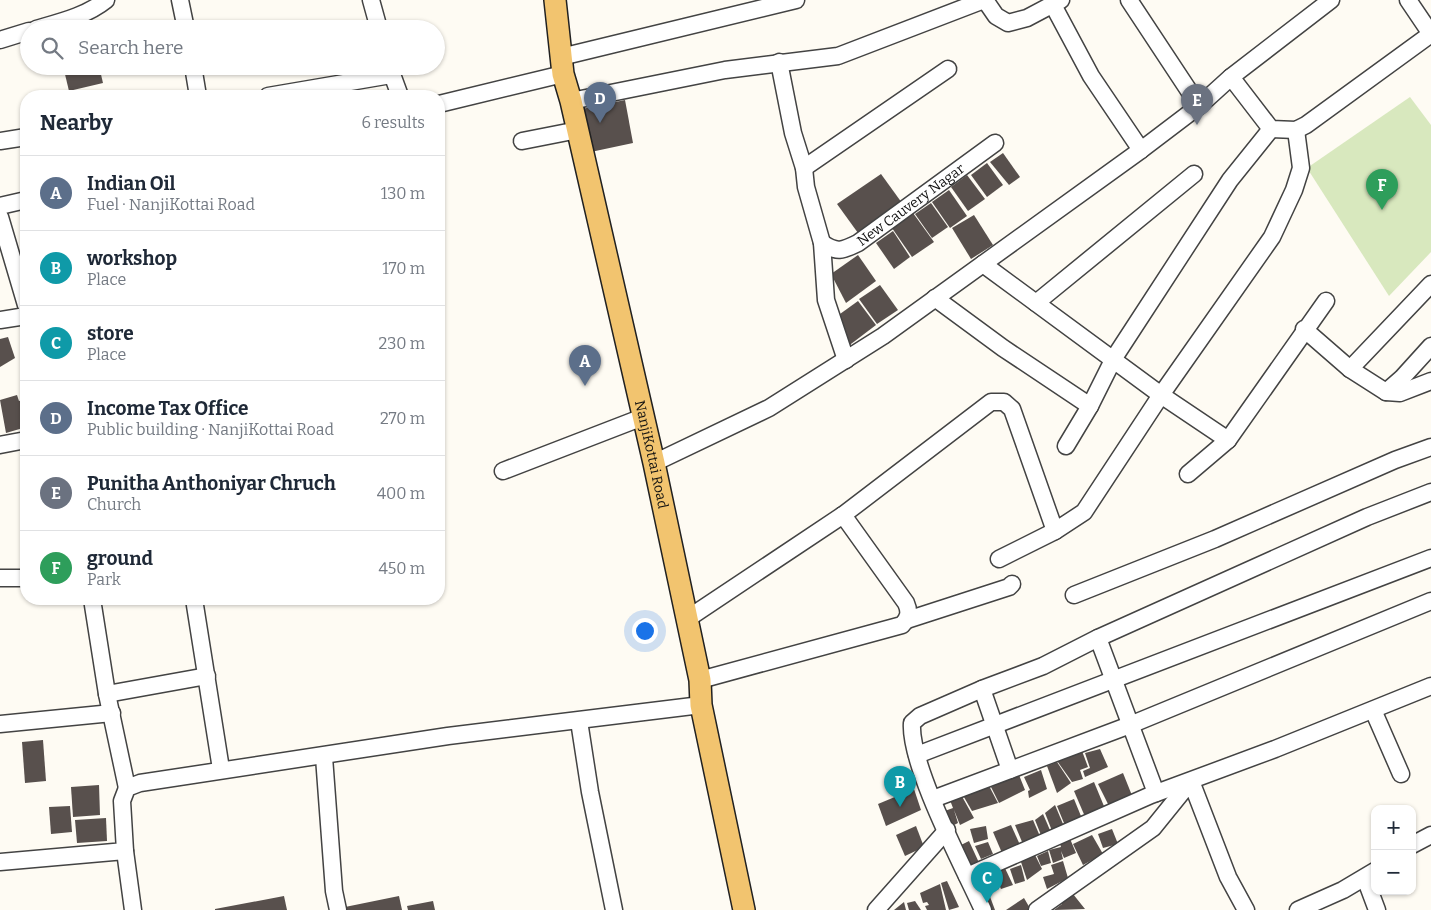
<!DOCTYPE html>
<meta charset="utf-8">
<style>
body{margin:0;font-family:Bitter,serif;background:#f2f2f3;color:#1f2937}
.controls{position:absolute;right:15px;bottom:15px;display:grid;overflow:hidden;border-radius:10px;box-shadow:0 1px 4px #0004}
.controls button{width:45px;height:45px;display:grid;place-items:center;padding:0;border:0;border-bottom:1px solid #e0e1e3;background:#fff;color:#1f2937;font:25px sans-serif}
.you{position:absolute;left:644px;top:630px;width:18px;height:18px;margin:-12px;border:4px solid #fff;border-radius:50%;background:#1a73e8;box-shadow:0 0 0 8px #1a73e833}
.badge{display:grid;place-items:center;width:32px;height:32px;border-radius:50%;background:#0b8043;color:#fff;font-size:16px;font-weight:700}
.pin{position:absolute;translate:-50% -41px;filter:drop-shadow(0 1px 2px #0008)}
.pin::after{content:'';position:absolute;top:26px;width:18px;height:15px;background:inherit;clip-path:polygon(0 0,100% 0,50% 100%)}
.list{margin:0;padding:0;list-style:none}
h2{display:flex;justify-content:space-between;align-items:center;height:65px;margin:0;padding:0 20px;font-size:21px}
h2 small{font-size:16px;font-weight:400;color:#747a83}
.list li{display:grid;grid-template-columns:32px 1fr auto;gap:15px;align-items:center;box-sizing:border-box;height:75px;padding:0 20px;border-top:1px solid #e0e1e3}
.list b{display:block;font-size:19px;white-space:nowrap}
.list p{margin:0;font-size:16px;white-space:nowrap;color:#747a83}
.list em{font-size:16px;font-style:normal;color:#747a83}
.icon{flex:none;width:28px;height:28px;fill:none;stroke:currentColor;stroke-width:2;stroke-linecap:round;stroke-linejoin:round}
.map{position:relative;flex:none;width:1431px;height:910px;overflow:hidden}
.search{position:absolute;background:#fff;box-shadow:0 1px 4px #0004;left:20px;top:20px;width:425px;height:55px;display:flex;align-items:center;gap:12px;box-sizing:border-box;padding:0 18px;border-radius:28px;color:#747a83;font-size:19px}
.panel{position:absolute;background:#fff;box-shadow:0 1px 4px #0004;left:20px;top:90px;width:425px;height:515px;border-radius:20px}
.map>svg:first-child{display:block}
</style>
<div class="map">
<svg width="1431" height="910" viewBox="0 0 1431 910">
<rect width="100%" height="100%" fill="#fefbf3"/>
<!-- green -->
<polygon fill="#d8e8be" points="1410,97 1431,125 1431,252 1389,296 1307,168"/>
<!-- building -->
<g fill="#58504d">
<polygon points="63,66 99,66 103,83 69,91"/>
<polygon points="625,100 633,143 586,153 577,110"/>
<polygon points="1003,153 1020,177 1009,185 990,162"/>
<polygon points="987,163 1003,185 987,197 971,175"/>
<polygon points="881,174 902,203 858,233 837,204"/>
<polygon points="967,175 985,199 968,211 951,187"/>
<polygon points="949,190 967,216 950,228 932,202"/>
<polygon points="931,203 948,227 932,238 915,214"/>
<polygon points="913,213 934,242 912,257 892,228"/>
<polygon points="974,215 993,245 971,259 952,228"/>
<polygon points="893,231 910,257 894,269 876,243"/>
<polygon points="858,255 876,281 846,303 831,274"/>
<polygon points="880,285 898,310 877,324 859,299"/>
<polygon points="858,301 876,325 847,347 840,314"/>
<polygon points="8,337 15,358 0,367 0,339"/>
<polygon points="17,395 19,401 26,399 26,436 23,428 6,433 0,400"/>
<polygon points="43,740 46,781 25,783 22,742"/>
<polygon points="1100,749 1108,767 1085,777 1083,771 1090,768 1085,753"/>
<polygon points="1082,751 1088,767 1080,770 1083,779 1072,782 1055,758"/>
<polygon points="1057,762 1071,783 1057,793 1047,766"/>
<polygon points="1041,770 1047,789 1029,798 1028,791 1030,790 1024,777"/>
<polygon points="1123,773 1133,798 1110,808 1098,784"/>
<polygon points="1019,775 1025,790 999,803 991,787"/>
<polygon points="987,782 998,803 972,811 961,792"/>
<polygon points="1094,782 1106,811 1086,819 1074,791"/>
<polygon points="99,785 100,815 73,817 71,787"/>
<polygon points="914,789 921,810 886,826 878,804"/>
<polygon points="959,791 974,818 960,825 954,810 958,823 948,828 942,812 953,808 948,795"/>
<polygon points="1074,799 1083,821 1066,828 1057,806"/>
<polygon points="1055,805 1066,831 1054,836 1045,813"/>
<polygon points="70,806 72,832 51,834 49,807"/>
<polygon points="1043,814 1053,837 1043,840 1035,820"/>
<polygon points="106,818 107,841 77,843 75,820"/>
<polygon points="1033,820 1042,841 1025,849 1015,825"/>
<polygon points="1011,825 1020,845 1002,853 993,832"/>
<polygon points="916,826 924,847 905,856 896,835"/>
<polygon points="986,826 988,839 974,843 970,829"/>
<polygon points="1112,829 1118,844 1103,848 1098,834"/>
<polygon points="1068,834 1076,853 1064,858 1061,851 1063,859 1053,863 1049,850 1061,847 1058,838"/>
<polygon points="1092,835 1103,854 1083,865 1073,844"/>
<polygon points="969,841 981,867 968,873 957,847"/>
<polygon points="988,842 993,854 981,859 975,846"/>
<polygon points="1032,849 1042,869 1027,880 1019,856"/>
<polygon points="1048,851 1051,863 1041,866 1037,856"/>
<polygon points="1063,861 1068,878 1047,889 1043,877 1054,874 1051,865"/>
<polygon points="1003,864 1013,885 1001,889 992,868"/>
<polygon points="1021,865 1025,881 1015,884 1010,869"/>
<polygon points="991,869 999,889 985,894 979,874"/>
<polygon points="947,881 959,907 949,910 941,883"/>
<polygon points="940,884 946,910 927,910 925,906 929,905 927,902 923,903 920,893"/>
<polygon points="989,894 995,910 985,910 979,897"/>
<polygon points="1073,894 1085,909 1054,910 1062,904 1060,902"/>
<polygon points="284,896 287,910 215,910 215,909"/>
<polygon points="399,896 402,910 345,910 345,907"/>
<polygon points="1024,898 1031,910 1006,910"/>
<polygon points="433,901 435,910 408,910 407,906"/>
<polygon points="915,901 921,910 909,910 907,903"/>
<polygon points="904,902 906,910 894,910"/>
</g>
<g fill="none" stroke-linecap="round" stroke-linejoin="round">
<!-- minor casing -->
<g stroke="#434343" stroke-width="19">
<g id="minor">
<polyline points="180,0 186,29"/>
<polyline points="371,0 379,29"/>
<polyline points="985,0 996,16 1008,23 1027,18 1061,0"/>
<polyline points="1129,0 1199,106"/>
<polyline points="1408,0 1431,34"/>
<polyline points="1053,5 1091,76 1141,150"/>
<path d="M 36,29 C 60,22 86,16 106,0"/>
<polyline points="0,40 29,31"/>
<polyline points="561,57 796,0"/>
<polyline points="779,62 793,133 804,168 806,187 822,243 826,300 846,360"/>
<polyline points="193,66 198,96"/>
<polyline points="389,66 400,96"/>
<polyline points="1231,77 1271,129 1296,130 1306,125 1431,34"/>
<polyline points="268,96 391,75"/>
<polyline points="571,101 725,70 838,56 984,0"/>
<polyline points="439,104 563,74"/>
<polyline points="0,141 26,137"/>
<polyline points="522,141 578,130"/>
<polyline points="804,168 948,69"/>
<polyline points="0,206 26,200"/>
<polyline points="0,217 26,305"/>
<path id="s1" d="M 822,243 C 837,253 842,251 858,243 L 995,143"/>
<polyline points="983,264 1161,395 1228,440"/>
<polyline points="935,298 1003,348 1090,406"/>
<polyline points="1036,303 1194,174"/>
<polyline points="0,320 26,316"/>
<polyline points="1304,329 1350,369 1386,392 1400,393 1431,381"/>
<polyline points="1350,369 1431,284"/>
<polyline points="1386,392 1402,378 1431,346"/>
<polyline points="0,445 26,440"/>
<polyline points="1066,446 1090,406 1114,358 1230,180 1271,129"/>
<polyline points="654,463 769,408 883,336 1141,150 1199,106 1231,77 1331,0"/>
<polyline points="503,471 643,417"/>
<polyline points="1188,474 1228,440 1326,301"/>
<polyline points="999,559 1055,531 1084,512 1161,395 1272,237 1294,190 1301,168 1296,130"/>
<polyline points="0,578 26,578"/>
<polyline points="1074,595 1215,539 1395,460 1431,447"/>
<polyline points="92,599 107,694 127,788"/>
<polyline points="194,599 221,769"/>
<polyline points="687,619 843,515 991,402 1004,402 1012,409 1055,531"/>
<polyline points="907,620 1009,587 1012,584"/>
<polyline points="1098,638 1156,793"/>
<path d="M 700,680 L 902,625 C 909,618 910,612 906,603 L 843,515"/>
<polyline points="982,689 1010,770"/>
<polyline points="107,694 207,676"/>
<polyline points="1373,710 1401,774"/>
<polyline points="579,721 590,792 614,910"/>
<polyline points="0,724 112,713"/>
<polyline points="917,755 1431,558"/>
<polyline points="324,757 334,891 338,910"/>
<polyline points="933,799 1130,725 1431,601"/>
<polyline points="1412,845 1431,835"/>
<polyline points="125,851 133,910"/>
<polyline points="0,862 125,851 122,801 127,788 140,783 448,736 701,705"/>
<polyline points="967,876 1151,795 1275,749 1431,686"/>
<polyline points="1365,878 1377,910"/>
<polyline points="876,910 947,830"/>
<path d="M 983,910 C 964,868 909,765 912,723 L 920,716 L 982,689 L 1043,666 L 1098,638 L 1367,517 L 1431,492"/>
<polyline points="1037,910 1153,828 1191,781 1228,877 1246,910"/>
<polyline points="1298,910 1343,890 1375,871"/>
</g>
</g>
<!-- major casing -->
<g stroke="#212121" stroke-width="24">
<g id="major">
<path id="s2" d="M 555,0 L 563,74 L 571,101 L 654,463 L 700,680 L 701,705 L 744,910"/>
</g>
</g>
<!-- minor -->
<use href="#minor" stroke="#fff" stroke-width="16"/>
<!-- major -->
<use href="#major" stroke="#f2c46f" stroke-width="21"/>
</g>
<g text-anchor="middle" stroke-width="5" stroke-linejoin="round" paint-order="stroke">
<!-- street labels -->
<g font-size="14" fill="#101010" stroke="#fff">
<text dy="5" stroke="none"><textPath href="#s1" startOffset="104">New Cauvery Nagar</textPath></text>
<text dy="5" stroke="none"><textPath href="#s2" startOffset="465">NanjiKottai Road</textPath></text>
</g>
</g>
</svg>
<div class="controls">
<button>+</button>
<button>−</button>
</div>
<div class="you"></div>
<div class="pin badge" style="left:585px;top:386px;background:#5c6f8a">A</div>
<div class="pin badge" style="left:900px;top:807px;background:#0f9aa8">B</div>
<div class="pin badge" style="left:987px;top:903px;background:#0f9aa8">C</div>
<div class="pin badge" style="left:600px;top:123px;background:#5c6f8a">D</div>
<div class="pin badge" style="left:1197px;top:125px;background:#6b7280">E</div>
<div class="pin badge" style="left:1382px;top:210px;background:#2e9e5b">F</div>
<div class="search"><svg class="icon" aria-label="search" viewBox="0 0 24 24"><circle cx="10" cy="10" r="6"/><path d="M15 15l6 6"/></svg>Search here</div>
<section class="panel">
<h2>Nearby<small>6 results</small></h2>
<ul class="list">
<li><span class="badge" style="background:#5c6f8a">A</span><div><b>Indian Oil</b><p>Fuel · NanjiKottai Road</p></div><em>130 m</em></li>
<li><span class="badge" style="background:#0f9aa8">B</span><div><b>workshop</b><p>Place</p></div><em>170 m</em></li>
<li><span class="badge" style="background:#0f9aa8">C</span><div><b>store</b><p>Place</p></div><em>230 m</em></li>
<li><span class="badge" style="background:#5c6f8a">D</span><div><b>Income Tax Office</b><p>Public building · NanjiKottai Road</p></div><em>270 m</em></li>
<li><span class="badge" style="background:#6b7280">E</span><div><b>Punitha Anthoniyar Chruch</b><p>Church</p></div><em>400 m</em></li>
<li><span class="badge" style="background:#2e9e5b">F</span><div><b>ground</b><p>Park</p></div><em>450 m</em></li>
</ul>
</section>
</div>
